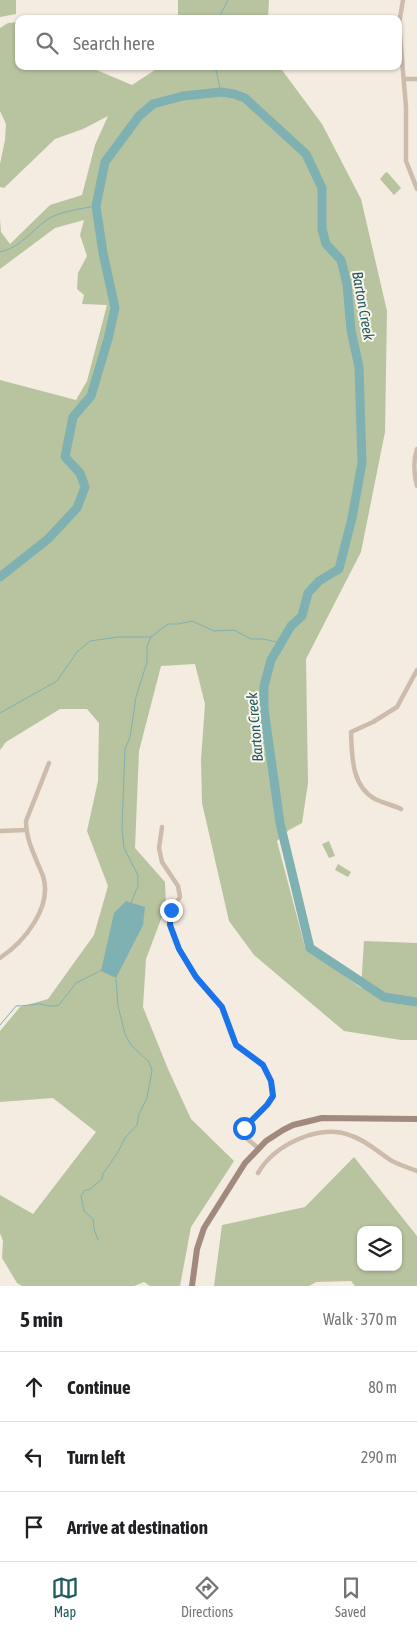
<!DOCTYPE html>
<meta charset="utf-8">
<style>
body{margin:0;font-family:"Asap Condensed",sans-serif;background:#f2f2f2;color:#202124}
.controls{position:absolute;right:15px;bottom:15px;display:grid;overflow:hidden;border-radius:10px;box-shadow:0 1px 4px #0004}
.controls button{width:45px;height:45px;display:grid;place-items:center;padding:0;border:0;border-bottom:1px solid #e0e0e0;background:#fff;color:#202124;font:25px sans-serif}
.stop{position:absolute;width:15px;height:15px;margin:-11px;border:4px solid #1a73e8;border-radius:50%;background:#fff}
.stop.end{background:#1a73e8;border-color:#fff;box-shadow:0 1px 5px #0008}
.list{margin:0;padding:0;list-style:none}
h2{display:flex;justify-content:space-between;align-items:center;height:65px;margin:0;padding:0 20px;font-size:21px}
h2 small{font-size:16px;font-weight:400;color:#757577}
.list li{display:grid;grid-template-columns:32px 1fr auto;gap:15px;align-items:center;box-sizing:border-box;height:70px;padding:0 20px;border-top:1px solid #e0e0e0}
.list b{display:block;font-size:19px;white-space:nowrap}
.list em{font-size:16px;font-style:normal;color:#757577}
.icon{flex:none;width:28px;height:28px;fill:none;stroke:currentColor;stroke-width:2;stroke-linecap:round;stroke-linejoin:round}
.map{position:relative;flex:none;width:417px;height:1286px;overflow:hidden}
.search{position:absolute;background:#fff;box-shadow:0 1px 4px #0004;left:15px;right:15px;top:15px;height:55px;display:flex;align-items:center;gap:12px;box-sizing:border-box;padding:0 18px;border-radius:10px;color:#757577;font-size:19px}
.sheet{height:275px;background:#fff}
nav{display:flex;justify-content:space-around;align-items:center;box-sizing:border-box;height:70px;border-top:1px solid #e0e0e0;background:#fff;font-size:14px;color:#757577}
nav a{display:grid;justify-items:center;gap:2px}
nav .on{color:#1f5a5e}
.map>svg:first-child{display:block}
</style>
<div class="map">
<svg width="417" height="1286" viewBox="0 0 417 1286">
<rect width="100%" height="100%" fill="#f4ebe1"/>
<!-- green -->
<g fill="#b8c4a0" fill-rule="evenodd">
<polygon points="0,0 16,0 16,14 0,17"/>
<polygon points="178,0 269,0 268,19 178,19"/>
<polygon points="19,22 19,66 87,66 132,85 161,66 279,66 322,124 361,199 387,311 385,432 361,552 306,659 308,783 302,823 289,830 277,841 305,947 361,988 364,941 417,943 417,1040 401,1040 344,1031 254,955 229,921 202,803 201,760 205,704 195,664 161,666 139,751 135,848 165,882 166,906 146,959 143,1007 168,1069 191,1119 234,1161 191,1227 180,1286 150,1286 144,1282 134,1286 22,1286 17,1283 2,1258 3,1241 0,1233 0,1195 33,1214 96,1132 53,1098 0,1102 0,1031 20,1007 48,999 94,935 108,886 87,831 98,781 99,723 87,709 60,709 6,742 0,750 0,380 76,400 87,381 107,305 82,304 84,295 77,289 78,273 87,256 80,235 84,220 55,228 0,269 0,219 1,232 10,244 50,205 82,195 95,145 108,116 83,129 55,139 4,188 0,187 0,164 5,140 6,124 0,111 0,28 8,23"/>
<polygon points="386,172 388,173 401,188 394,195 380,179"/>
<polygon points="329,841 335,856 329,858 322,844"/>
<polygon points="338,864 351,872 348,877 335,870"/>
<path d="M 354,1157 L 417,1236 L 417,1286 L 355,1286 L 351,1281 L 316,1282 L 309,1286 L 214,1286 L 222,1225 L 305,1207 ZM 361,1230 L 398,1230 L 398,1267 L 361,1267 Z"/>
</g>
<!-- water -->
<polygon fill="#7fb0b2" points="126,901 145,907 143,925 116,978 101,971 114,913"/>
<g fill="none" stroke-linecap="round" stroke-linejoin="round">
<!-- stream -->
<g stroke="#7fb0b2" stroke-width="1">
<polyline points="218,19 228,0"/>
<polyline points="215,66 221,92"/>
<path d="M 0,252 C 19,249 32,230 48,219 C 61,211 81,209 96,206"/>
<polyline points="0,713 57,681 77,652 90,641 118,637 151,637 168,624 178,624 192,621 214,631 234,630 251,639 263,639 281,643"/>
<polyline points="131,903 138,886 138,875 124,848 122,827 125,749 130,737 136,697 147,662 147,646 151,637"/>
<path d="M 0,1025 L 16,1006 C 24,1006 30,1005 38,1004 C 47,1004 47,1008 59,1005 L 76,983 L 102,970"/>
<polyline points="98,1240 94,1229 93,1219 84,1211 81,1196 85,1190 89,1190 102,1179 103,1174 118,1152 125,1138 137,1125 139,1114 147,1098 152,1071 149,1062 131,1045 125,1034 118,1006 116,979"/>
</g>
<!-- river -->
<polyline stroke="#7fb0b2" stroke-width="9" points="0,577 48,539 77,508 85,487 80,473 65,457 73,417 91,396 108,339 115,308 103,253 96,206 105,162 139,116 153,104 183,96 221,92 234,94 245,98 306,154 322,188 322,229 326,244 341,260 347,284 351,330 359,367 362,463 352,518 339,569 319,581 308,593 302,616 291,626 271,660 264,686 264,709 280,823 310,948 384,997 417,1002"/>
<!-- street -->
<g stroke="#cdbbac" stroke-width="4.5">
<polyline points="403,0 399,24 406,107 406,161 417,189"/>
<polyline points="404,79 417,79"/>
<path d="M 417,449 C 413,461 414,474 417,486"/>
<path d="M 401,809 C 393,805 383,803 375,799 C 351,786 352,755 351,732 L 373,722 L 397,707 L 417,670"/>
<polyline points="162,827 159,848 162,862 178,886 180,897 171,910 170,925 179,949 196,977 222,1007 236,1045 263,1065 271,1081 273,1096 267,1105 244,1128 244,1136 258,1148"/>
<polyline points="0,831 26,830"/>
<path d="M 0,958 C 24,942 53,907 43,876 C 36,858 26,841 26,821 L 49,763"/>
<path d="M 258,1173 C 275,1144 320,1123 352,1136 C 367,1141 379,1153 392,1161 C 400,1165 409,1168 417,1171"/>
</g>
<!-- secondary -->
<polyline stroke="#a18a7d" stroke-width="6" points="192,1286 197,1249 204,1228 245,1163 266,1141 283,1130 293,1125 322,1118 417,1119"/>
</g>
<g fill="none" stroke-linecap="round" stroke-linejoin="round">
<!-- route -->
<polyline stroke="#1a73e8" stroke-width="6" points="171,910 170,925 179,949 196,977 222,1007 236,1045 263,1065 271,1081 273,1096 267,1105 244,1128"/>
</g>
<g text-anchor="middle" stroke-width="4" stroke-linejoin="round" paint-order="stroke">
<!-- water labels -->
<g font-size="15" font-style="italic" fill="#1f5a5e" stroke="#fbf5ee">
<text transform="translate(363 306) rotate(80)" y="5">Barton Creek</text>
<text transform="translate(255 727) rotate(-95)" y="5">Barton Creek</text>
</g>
</g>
</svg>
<div class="controls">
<button><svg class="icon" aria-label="layers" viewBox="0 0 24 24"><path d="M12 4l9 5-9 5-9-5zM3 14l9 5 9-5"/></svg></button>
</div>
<div class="stop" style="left:244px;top:1128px"></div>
<div class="stop end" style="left:171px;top:910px"></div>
<div class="search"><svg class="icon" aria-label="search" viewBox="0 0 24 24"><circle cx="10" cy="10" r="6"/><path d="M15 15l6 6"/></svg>Search here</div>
</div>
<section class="sheet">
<h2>5 min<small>Walk · 370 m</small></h2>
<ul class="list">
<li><svg class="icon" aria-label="ahead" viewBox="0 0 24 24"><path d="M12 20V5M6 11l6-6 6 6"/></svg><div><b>Continue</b></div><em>80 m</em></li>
<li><svg class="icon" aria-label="left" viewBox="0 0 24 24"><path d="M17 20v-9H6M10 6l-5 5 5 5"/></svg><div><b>Turn left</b></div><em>290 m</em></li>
<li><svg class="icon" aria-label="arrive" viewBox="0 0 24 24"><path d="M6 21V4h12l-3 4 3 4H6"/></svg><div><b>Arrive at destination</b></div></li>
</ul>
</section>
<nav>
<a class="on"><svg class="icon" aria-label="map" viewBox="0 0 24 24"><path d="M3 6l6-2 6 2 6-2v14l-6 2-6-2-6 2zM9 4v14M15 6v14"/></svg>Map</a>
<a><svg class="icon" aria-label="directions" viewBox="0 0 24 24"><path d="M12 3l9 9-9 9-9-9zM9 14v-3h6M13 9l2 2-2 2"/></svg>Directions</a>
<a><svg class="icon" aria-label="saved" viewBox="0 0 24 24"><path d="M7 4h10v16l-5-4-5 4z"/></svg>Saved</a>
</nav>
